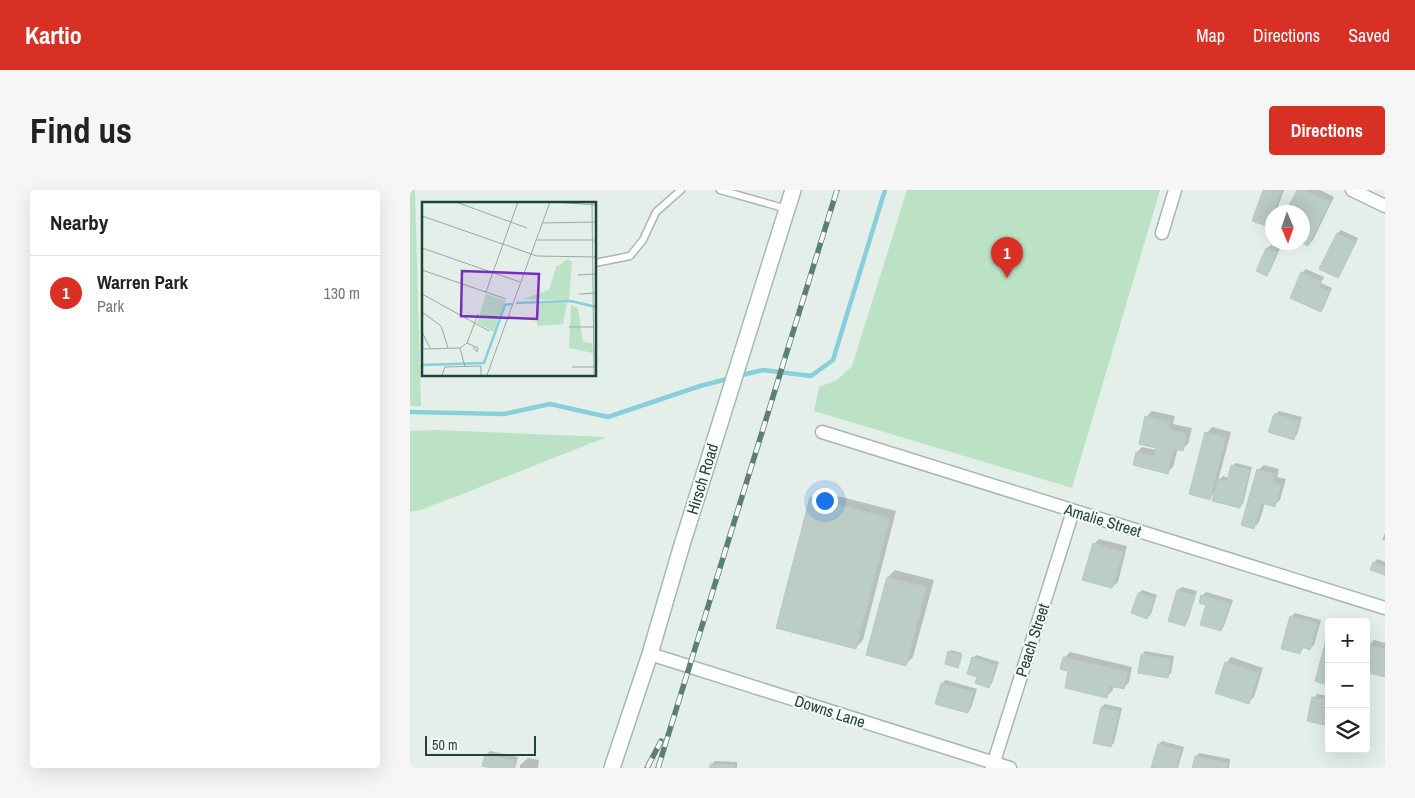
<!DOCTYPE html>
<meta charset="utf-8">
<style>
body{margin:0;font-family:"Archivo Narrow",sans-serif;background:#f6f6f6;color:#222}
.controls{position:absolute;right:15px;bottom:15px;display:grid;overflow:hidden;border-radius:5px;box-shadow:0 5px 20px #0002}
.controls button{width:45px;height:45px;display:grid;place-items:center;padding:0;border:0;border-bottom:1px solid #e0e0e0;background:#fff;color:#222;font:25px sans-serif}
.compass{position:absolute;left:855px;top:15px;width:45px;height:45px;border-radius:50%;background:#fff;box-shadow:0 5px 20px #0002;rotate:178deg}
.scale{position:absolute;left:15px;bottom:12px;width:111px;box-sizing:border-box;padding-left:5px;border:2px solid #214439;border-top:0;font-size:14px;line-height:18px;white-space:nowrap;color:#214439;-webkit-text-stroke:4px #f6fbf8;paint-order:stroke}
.you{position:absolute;left:414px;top:310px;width:18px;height:18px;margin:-12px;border:4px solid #fff;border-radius:50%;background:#1a73e8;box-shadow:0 0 0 8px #1a73e833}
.badge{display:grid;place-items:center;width:32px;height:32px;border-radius:50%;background:#d93025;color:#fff;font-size:16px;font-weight:700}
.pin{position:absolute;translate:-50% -41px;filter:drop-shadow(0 1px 2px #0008)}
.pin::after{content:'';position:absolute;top:26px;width:18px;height:15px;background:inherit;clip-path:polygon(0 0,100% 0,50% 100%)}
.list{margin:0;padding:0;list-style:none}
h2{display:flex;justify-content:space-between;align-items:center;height:65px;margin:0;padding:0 20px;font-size:21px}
h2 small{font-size:16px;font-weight:400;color:#767676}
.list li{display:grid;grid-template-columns:32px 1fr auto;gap:15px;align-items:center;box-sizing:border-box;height:75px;padding:0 20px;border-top:1px solid #e0e0e0}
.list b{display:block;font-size:19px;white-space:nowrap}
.list p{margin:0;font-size:16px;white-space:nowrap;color:#767676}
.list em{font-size:16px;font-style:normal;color:#767676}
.icon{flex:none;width:28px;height:28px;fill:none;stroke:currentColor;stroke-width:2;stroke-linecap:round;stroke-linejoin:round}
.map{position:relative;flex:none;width:975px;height:578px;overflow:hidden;border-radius:5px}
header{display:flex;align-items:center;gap:30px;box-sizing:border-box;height:70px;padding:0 25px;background:#d93025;color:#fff}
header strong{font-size:24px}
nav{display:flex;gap:28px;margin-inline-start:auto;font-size:18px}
.intro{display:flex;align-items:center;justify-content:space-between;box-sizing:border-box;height:120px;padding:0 30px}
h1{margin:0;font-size:35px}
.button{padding:12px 22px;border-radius:5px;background:#d93025;color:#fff;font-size:18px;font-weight:700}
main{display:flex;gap:30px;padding:0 30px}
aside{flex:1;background:#fff;border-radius:5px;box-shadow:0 5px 20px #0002}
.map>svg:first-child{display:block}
</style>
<header>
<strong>Kartio</strong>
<nav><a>Map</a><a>Directions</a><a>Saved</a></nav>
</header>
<div class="intro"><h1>Find us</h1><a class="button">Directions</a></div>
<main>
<aside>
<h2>Nearby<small></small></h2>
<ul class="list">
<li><span class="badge">1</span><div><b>Warren Park</b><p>Park</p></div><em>130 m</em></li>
</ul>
</aside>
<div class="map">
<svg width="975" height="578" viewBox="0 0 975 578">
<rect width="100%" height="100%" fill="#e4efea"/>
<!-- green -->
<g fill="#bbe2c5">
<polygon points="0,0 5,0 11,216 0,216"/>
<polygon points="497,0 750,0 662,298 404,221 409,197 427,190 442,176"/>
<polygon points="26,240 197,247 14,319 0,322 0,241"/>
</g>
<!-- shadow -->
<g fill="#0003">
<polygon points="854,0 874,0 866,22 862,22 862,32 859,35"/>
<polygon points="888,0 910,0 924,7 903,50 898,55 892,22 877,22"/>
<polygon points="931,40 948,48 931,83 928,87 911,78 928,43"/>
<polygon points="861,55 870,59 860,81 856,85 847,81 857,58"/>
<polygon points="896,79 914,87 911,93 922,98 914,117 911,120 892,83"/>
<polygon points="742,221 765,226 763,234 782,238 778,254 772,259 768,258 763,277 758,282 724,274 727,262 732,257 747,260 747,257 737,226"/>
<polygon points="869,221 892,227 887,245 883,248 860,242 865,224"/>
<polygon points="802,237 821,242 808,291 813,286 819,288 822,276 826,273 842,277 833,314 829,317 806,302 799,308 797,243"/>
<polygon points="854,275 869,279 867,287 876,289 870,310 864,315 855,313 849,332 844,337 848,280"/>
<polygon points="408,301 486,321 453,450 446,457 401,308"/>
<polygon points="975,343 975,350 972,350"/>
<polygon points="689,349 717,356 708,392 702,397 684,354"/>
<polygon points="967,369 975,372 975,384 964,373"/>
<polygon points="485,380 524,390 503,467 495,475 457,465 478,387"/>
<polygon points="772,397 787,401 778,431 775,435 768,400"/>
<polygon points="732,400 747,405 741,424 737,428 729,403"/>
<polygon points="796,402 823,410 814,436 811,440 793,405"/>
<polygon points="885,423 911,430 904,455 900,458 894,457 890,463 873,458 882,426"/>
<polygon points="919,445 919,492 918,493"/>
<polygon points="964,450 975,453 975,486 956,481 956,465 959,455"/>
<polygon points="541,460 552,463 548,477 539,462"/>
<polygon points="735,461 764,466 761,483 758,486 732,465"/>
<polygon points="660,462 722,477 719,492 713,498 704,496 702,501 697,506 660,480 654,468"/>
<polygon points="566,465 589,472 582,493 579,496 569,487 563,468"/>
<polygon points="821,467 853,478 844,507 838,512 816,473"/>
<polygon points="536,490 567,499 561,518 558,522 527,513 532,493"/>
<polygon points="907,504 919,506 919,534 904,508"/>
<polygon points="695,514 712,518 704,553 701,556 692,517"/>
<polygon points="752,551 774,557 768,578 742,578 749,554"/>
<polygon points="80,561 108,567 105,578 87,578 74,575 77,564"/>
<polygon points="789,563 820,569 819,578 784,578 786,567"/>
<polygon points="118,568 129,570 128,578 110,578 110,575"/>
<polygon points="305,571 327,572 327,578 301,578 301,575"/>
</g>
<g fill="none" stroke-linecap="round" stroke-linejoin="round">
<!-- stream -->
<g stroke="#87cfd9" stroke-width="4.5">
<polyline points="328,186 353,180 401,186 423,170 475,0"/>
<polyline points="0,222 94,224 140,214 198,227 290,196 321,188"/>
</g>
</g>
<!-- building -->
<g fill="#bccdc6" stroke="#b6cac1">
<polygon points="853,0 872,0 864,22 862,22 859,37 842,31"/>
<polygon points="887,0 894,0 920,12 898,56 890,52 892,52 892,22 876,22"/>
<polygon points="927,43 946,52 928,88 909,79"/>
<polygon points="856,58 867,62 857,86 846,81"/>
<polygon points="891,82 911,91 909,97 920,101 911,122 880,108"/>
<polygon points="864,224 889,231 884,250 858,242"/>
<polygon points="735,226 760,232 758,239 777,244 773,261 764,259 758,284 723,275 726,262 744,266 746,258 729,254"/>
<polygon points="795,242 816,247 800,310 779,304"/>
<polygon points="821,275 840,280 830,318 802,311 808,289 817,291"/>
<polygon points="847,279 865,284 863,292 871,295 865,317 851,313 844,339 831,335"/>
<polygon points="400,307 480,328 446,459 366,438"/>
<polygon points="683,353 713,362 702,398 672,390"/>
<polygon points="963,372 975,376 975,385 960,380"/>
<polygon points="477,387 517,397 496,476 456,465"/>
<polygon points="767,400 785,405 775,436 758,431"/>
<polygon points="728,403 745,408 737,429 721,423"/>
<polygon points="791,405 820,413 811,441 790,435 796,415 789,413"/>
<polygon points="880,426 908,433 900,460 892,457 890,464 871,459"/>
<polygon points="918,443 919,444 918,495 905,491"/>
<polygon points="958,455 975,459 975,487 956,482"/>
<polygon points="538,461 552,465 548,478 535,474"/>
<polygon points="731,464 761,469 758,488 728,483"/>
<polygon points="562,467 586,475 579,498 565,493 567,487 557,484"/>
<polygon points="653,467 718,482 714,499 700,496 697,508 655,498 658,481 650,479"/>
<polygon points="815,472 849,483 839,514 805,503"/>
<polygon points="531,493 564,502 558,523 525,514"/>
<polygon points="902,507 919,510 919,536 897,531"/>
<polygon points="691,517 709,521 701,557 683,553"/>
<polygon points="748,554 771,560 766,578 741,578"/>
<polygon points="75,564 105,571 103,578 82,578 72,576"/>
<polygon points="785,566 818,573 817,578 782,578"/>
<polygon points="300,574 324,575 324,578 300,578"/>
</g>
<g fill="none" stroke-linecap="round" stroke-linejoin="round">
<!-- lane casing -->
<g stroke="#a6b8b1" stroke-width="9">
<g id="lane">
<polyline points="310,0 377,19"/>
<polyline points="185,73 220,66 233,50 246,22 271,0"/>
</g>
</g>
<!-- street casing -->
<g stroke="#a6b8b1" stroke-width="15">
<g id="street">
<polyline points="942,0 975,16"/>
<polyline points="752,43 765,0"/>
<polyline points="412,242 975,418"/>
<polyline points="240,464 600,578"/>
<polyline points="582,578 663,321"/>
</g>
</g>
<!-- secondary casing -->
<g stroke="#a1bcb2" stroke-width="18">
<polyline id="secondary" points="202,578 240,464 271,358 383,0"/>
</g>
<!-- lane -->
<use href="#lane" stroke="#fff" stroke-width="6"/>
<!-- street -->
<use href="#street" stroke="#fff" stroke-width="12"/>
<!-- secondary -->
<use href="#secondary" stroke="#fff" stroke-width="15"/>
<!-- rail casing -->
<g stroke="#5c7f74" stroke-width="5.5">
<g id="rail">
<polyline points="237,578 251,551"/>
<polyline points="248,578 427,0"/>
</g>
</g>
<!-- rail -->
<use href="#rail" stroke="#f6fbf8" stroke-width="4" stroke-dasharray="11" stroke-linecap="butt"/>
</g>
<g text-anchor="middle" stroke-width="4" stroke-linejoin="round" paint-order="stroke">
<!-- street labels -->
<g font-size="16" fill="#214439" stroke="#f6fbf8">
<text transform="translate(292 289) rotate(-73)" y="6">Hirsch Road</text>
<text transform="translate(693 330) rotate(17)" y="6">Amalie Street</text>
<text transform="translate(622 450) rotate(-72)" y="6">Peach Street</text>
<text transform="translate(420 521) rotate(18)" y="6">Downs Lane</text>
</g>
</g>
<!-- overview -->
<g transform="translate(12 12)">
<rect width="174" height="174" fill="#e4efea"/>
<path d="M 146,57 L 150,60 L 147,98 L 101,97 L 127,88 L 134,65 ZM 64,92 L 84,99 L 71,130 L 55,121 ZM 115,100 L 145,101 L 141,122 L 115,124 ZM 149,103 L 156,106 L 161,140 L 170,141 L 171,151 L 147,146 Z" fill="#bbe2c5"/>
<path fill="none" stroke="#87cfd9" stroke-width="2.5" d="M 94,101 L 149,99 L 174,105M 0,163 L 62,161 L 83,103 L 90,102"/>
<path fill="none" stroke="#96aba3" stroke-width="1" d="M 34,0 L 105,26M 132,0 L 174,3M 170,0 L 172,173M 0,14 L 115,54 L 174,55M 121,21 L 174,20M 115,38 L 174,38M 0,46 L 98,80M 0,68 L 84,97M 156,73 L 174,72M 64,90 L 96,0M 0,92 L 67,129M 157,92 L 174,91M 0,110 L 19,124 L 26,146M 147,125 L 171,125M 0,130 L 8,146M 45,141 L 56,112M 45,141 L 56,146 L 55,150 L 51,145M 38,146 L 43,165M 0,147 L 38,146 L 45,141M 150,165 L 174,165M 20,173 L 23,165 L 59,164 L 59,173M 65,173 L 128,0"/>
<path fill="#7b2cbf" fill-opacity="0.15" stroke="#7b2cbf" stroke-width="2.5" d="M 40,69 L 117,72 L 115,117 L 39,114 Z"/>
<rect width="174" height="174" fill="none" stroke="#214439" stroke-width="2.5"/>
</g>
</svg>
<div class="controls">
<button>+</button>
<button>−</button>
<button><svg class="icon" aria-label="layers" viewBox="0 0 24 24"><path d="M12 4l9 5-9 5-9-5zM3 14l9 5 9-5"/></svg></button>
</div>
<svg class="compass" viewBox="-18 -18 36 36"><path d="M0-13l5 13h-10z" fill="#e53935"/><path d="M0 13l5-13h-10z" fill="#767676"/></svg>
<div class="scale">50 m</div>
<div class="you"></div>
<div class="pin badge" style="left:597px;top:88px">1</div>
</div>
</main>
